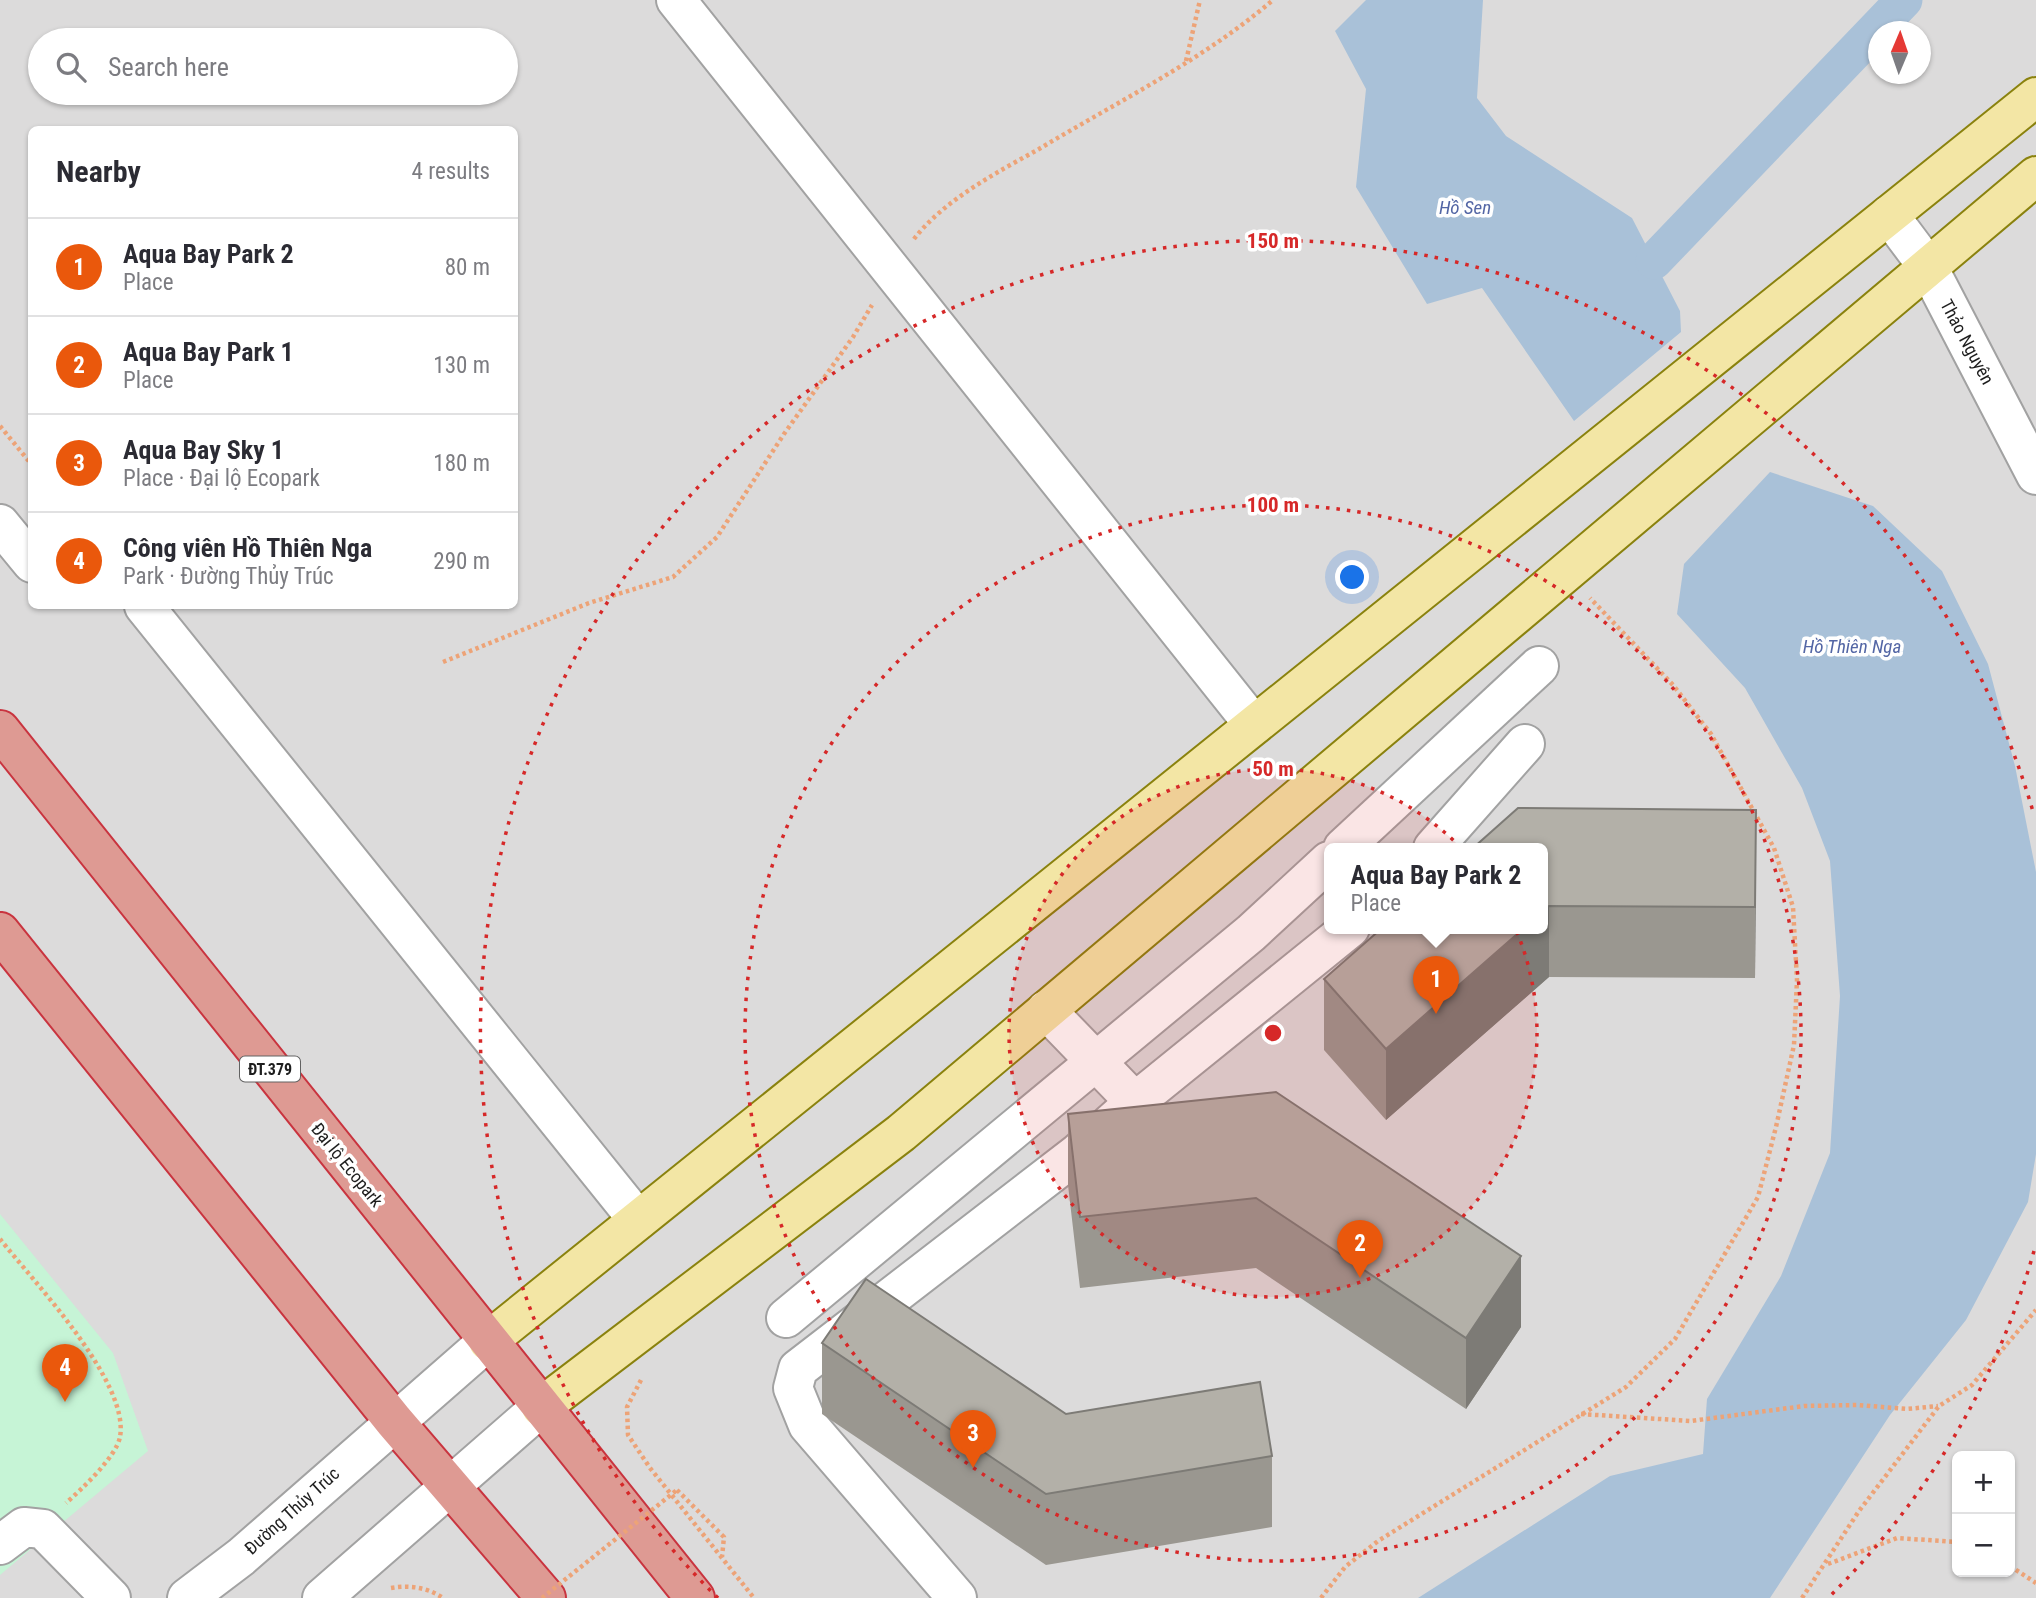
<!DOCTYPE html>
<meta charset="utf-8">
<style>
body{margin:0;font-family:"Roboto Condensed",sans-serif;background:#f7f7f7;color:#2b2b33}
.controls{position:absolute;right:21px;bottom:21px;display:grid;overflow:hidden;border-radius:10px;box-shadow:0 2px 5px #0004}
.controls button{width:63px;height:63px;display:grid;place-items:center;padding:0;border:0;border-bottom:2px solid #e1e1e2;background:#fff;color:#2b2b33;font:35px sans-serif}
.compass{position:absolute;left:1868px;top:21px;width:63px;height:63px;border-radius:50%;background:#fff;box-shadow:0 2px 5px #0004;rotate:2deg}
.you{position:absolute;left:1353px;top:578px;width:24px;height:24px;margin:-18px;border:5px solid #fff;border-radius:50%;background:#1a73e8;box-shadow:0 0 0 10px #1a73e833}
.badge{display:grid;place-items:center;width:46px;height:46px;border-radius:50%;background:#ea580c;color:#fff;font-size:23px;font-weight:700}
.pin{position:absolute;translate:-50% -58px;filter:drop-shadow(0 2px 4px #0008)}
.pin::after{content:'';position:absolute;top:37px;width:24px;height:21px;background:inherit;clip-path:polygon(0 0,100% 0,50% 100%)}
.popup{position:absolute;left:1324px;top:843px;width:224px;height:91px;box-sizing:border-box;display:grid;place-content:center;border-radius:10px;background:#fff;filter:drop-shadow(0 2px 5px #0005);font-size:23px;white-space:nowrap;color:#7c7c81}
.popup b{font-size:26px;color:#2b2b33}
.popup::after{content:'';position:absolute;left:50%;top:100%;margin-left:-14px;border:14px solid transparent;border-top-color:#fff}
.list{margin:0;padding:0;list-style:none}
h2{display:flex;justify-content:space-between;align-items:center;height:91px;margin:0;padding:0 28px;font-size:30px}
h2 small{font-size:23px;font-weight:400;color:#7c7c81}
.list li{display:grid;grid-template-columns:46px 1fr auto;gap:21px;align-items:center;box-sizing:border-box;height:98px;padding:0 28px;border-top:2px solid #e1e1e2}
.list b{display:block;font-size:26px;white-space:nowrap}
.list p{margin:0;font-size:23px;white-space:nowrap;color:#7c7c81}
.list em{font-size:23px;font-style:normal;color:#7c7c81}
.icon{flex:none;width:38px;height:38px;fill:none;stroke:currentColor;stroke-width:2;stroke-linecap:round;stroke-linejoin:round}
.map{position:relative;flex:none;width:2036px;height:1598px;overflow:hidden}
.search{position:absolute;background:#fff;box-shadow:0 2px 5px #0004;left:28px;top:28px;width:490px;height:77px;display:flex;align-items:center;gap:18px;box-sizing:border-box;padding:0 24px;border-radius:38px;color:#7c7c81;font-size:26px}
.panel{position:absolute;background:#fff;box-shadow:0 2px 5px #0004;left:28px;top:126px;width:490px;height:483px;border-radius:10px}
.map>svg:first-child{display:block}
</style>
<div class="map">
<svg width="2036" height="1598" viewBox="0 0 2036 1598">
<rect width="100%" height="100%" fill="#eeede5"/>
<!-- residential -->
<path fill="#dcdbdb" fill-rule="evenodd" d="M 0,0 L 2036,0 L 2036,1598 L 0,1598 ZM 1878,32 L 1920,32 L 1920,74 L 1878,74 ZM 40,40 L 506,40 L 506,93 L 40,93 ZM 32,130 L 514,130 L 514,606 L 32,606 ZM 1329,848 L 1543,848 L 1543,928 L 1329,928 ZM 1957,1456 L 2010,1456 L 2010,1572 L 1957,1572 Z"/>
<!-- park -->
<polygon fill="#c6f4d6" points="0,1214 113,1353 148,1451 0,1575"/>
<!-- water -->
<g fill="#a9c1d8">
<polygon points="1366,0 1483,0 1477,98 1506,136 1632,218 1680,311 1681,332 1574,421 1482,288 1427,304 1356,187 1366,89 1335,31"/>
<polygon points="1770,472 1873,506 1942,571 1988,664 2015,766 2036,872 2036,1154 2028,1202 1966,1320 1890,1415 1770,1598 1418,1598 1610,1476 1703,1454 1707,1399 1781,1276 1830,1153 1840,996 1830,861 1802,788 1745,688 1677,614 1684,564"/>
</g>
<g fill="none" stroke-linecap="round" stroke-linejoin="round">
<!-- canal -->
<polyline stroke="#a9c1d8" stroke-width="37" points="1654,261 1904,0"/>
<!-- minor casing -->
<g stroke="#a2a2a2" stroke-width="42">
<g id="minor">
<polyline points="676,0 1254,725"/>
<polyline points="1889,215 1928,267 2036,475"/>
<polyline points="0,524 32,563"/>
<polyline points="144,606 638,1220"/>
<polyline points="1343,848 1539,666"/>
<polyline points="1433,848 1525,744"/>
<polyline points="1046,1010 1135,1102 1350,928"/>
<polyline points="786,1318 1251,933 1329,861"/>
<polyline points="0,1545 24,1527 43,1529 111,1598"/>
<polyline points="187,1598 241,1557 488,1341"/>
<polyline points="322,1598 541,1407"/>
<polyline points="957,1598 808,1425 793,1388 798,1369 1078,1153 1135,1102"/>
</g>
</g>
<!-- major casing -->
<g stroke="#8a820e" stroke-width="42">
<g id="major">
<polyline points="488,1341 2036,97"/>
<polyline points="541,1407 901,1133 2036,176"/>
</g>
</g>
<!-- highway casing -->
<g stroke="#c9343f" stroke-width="42">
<g id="highway">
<polyline points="0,730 695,1598"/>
<polyline points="0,932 394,1421 546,1598"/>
</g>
</g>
<!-- path -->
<g stroke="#eda377" stroke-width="4.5" stroke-dasharray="3.5 3.5" stroke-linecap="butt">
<polyline points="1186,61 1200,0"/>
<path d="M 914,239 C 944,200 996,173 1039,149 C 1117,102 1203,60 1273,0"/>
<polyline points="0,426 32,465"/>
<polyline points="443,662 589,603 673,577 717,537 784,434 853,337 872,305"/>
<path d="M 0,1239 C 33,1281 130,1382 120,1437 C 116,1457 82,1489 66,1503"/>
<polyline points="641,1380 627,1407 628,1435 650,1468 754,1598"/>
<polyline points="1581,1414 1691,1421 1804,1406 1858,1405 1907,1409 1938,1406"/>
<polyline points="677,1490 724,1537 722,1557"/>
<polyline points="1828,1564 1897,1538 1957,1542"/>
<polyline points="2010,1566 2036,1583"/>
<path d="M 391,1588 C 409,1585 427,1587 443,1598"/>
<polyline points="1321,1598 1345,1567 1378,1541 1626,1387 1675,1339 1758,1197 1776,1127 1794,1045 1797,980 1793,907 1774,848 1711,734 1673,685 1590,598"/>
<polyline points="1802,1598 1859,1511 1939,1406 1972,1385 2036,1310"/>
</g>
<!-- minor -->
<use href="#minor" stroke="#fff" stroke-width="38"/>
<!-- major -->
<use href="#major" stroke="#f3e6a5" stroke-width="38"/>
<!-- highway -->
<use href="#highway" stroke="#de9a93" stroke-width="38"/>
<!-- path-bridge -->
<polyline stroke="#eda377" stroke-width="4.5" stroke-dasharray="3.5 3.5" stroke-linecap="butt" points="542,1598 677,1490"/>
</g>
<!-- wall -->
<g fill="#9a9790">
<polygon points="1756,810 1755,978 1549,977 1386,1120 1324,1050 1324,979 1543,848"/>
<polygon points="1276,1092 1521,1327 1466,1409 1256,1268 1080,1288 1068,1185 1068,1114"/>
<polygon points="822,1343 1066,1414 1272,1456 1272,1527 1046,1565 822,1414"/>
</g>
<!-- shaded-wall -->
<g fill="#7d7b76">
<polygon points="1756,881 1755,978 1755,907"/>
<polygon points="1549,906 1549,977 1386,1120 1386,1049 1524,928 1543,928 1543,911"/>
<polygon points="1521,1256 1521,1327 1466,1409 1466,1338"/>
</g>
<!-- building -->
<g fill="#b3b0a8" stroke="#7d7b76" stroke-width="2">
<polygon points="1518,808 1756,810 1755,907 1549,906 1543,911 1543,848 1473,848"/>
<polygon points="1382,928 1524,928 1386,1049 1324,979"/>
<polygon points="1276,1092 1521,1256 1466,1338 1256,1198 1080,1217 1068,1114"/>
<polygon points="866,1279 1066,1414 1260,1382 1272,1456 1046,1494 822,1343"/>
</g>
<!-- distance rings -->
<circle cx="1273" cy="1033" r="264" fill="#d62828" fill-opacity=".12"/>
<g fill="none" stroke="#d62828" stroke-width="3.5" stroke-dasharray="3.5 7">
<circle cx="1273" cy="1033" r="264"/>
<circle cx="1273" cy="1033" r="528"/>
<path d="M2034 1251A792 792 0 0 1 1828 1598M718 1598A792 792 0 1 1 2034 815"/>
</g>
<g text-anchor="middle" stroke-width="7" stroke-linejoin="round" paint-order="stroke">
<!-- shield labels -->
<rect fill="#fff" stroke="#626262" stroke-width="2" x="240" y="1056.5" width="60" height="25" rx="5"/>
<g font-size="16" font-weight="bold" fill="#1e1e1e">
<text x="270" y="1075">ĐT.379</text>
</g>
<!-- street labels -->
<g font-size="18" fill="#1e1e1e" stroke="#fff">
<text transform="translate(1967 342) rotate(62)" y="6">Thảo Nguyên</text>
<text transform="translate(347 1165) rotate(51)" y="6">Đại lộ Ecopark</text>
<text transform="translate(292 1511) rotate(-42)" y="6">Đường Thủy Trúc</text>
</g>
<!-- water labels -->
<g font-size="19" font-style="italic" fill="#5366a5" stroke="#fff">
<text x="1465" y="214">Hồ Sen</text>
<text x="1852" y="653">Hồ Thiên Nga</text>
</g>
</g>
<circle cx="1273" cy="1033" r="10" fill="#d62828" stroke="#fff" stroke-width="3.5"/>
<g font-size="21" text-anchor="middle" font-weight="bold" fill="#d62828" stroke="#fff" stroke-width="7" stroke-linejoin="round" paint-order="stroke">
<text x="1273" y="248">150 m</text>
<text x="1273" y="512">100 m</text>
<text x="1273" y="776">50 m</text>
</g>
</svg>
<div class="controls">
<button>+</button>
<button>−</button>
</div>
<svg class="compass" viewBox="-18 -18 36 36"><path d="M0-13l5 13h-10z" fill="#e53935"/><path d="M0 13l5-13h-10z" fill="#7c7c81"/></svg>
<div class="you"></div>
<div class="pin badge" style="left:1436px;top:1014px">1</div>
<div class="popup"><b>Aqua Bay Park 2</b>Place</div>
<div class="pin badge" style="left:1360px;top:1278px">2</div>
<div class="pin badge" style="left:973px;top:1468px">3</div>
<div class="pin badge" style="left:65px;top:1402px">4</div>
<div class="search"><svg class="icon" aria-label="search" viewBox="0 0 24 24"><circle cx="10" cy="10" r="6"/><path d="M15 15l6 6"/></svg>Search here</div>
<section class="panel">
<h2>Nearby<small>4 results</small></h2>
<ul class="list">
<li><span class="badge">1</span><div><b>Aqua Bay Park 2</b><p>Place</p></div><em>80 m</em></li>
<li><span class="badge">2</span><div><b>Aqua Bay Park 1</b><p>Place</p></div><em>130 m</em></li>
<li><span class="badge">3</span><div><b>Aqua Bay Sky 1</b><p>Place · Đại lộ Ecopark</p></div><em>180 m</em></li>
<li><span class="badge">4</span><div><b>Công viên Hồ Thiên Nga</b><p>Park · Đường Thủy Trúc</p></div><em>290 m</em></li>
</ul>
</section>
</div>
